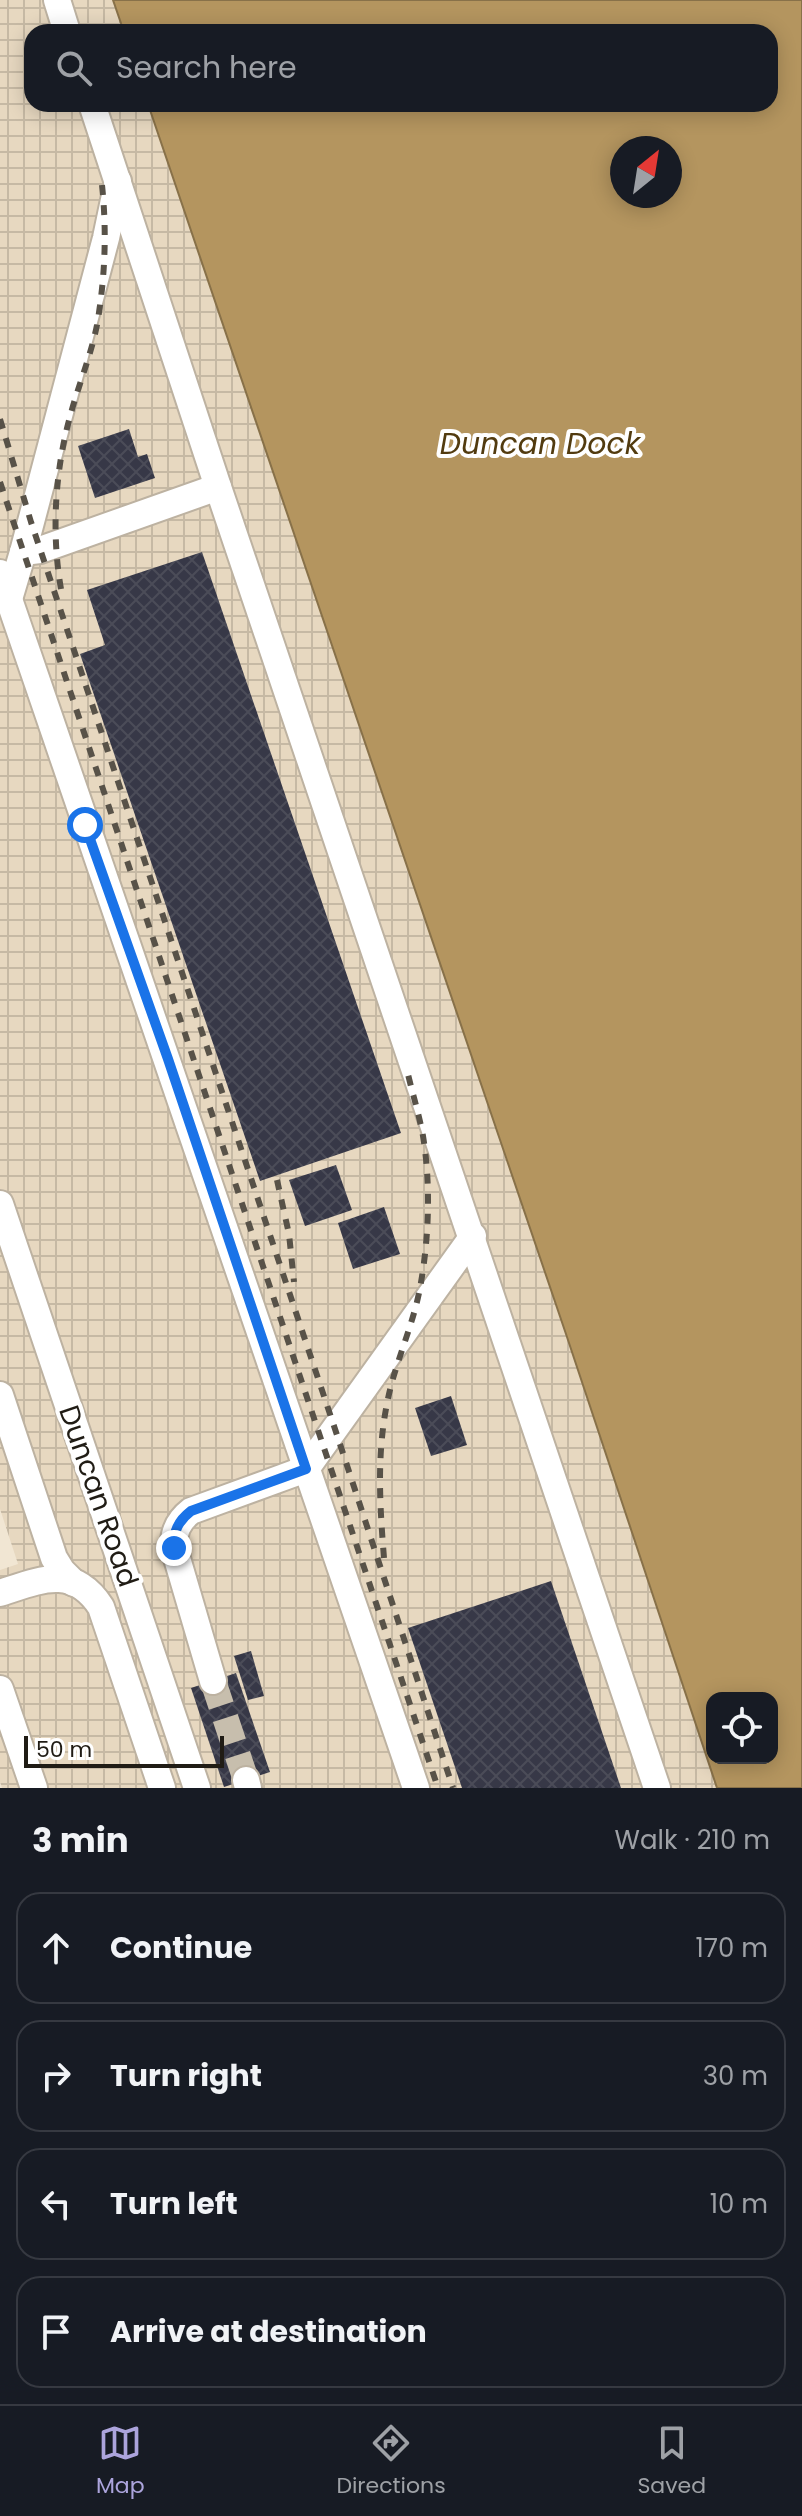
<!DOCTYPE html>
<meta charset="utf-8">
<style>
body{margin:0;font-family:Poppins,sans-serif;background:#20242c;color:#f1f3f6}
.controls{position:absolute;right:24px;bottom:24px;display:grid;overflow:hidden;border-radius:16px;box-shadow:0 4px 20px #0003}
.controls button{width:72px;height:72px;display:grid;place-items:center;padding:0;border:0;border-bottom:2px solid #363941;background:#171b24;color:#f1f3f6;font:40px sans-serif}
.compass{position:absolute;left:610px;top:136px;width:72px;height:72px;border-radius:50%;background:#171b24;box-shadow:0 4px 20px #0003;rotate:30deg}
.scale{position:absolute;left:24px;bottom:20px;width:200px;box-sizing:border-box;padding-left:8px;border:4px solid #201c15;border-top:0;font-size:22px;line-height:28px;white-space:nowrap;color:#201c15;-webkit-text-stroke:6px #fff;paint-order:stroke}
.stop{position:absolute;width:24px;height:24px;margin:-18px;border:6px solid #1a73e8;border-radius:50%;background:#fff}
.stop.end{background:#1a73e8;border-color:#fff;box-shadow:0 2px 8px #0008}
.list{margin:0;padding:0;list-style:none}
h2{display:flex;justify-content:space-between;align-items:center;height:104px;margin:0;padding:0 32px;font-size:34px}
h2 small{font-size:26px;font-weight:400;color:#9ea1a6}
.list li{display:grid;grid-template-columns:52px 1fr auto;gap:24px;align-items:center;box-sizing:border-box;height:112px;margin:0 16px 16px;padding:0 16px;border:2px solid #363941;border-radius:24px}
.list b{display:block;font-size:30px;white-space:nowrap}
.list em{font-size:26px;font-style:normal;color:#9ea1a6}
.icon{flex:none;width:44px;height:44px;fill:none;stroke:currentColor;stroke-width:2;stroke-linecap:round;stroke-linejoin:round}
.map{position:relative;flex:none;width:802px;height:1788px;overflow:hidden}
.search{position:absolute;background:#171b24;box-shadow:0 4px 20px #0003;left:24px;right:24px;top:24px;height:88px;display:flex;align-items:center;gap:20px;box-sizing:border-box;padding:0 28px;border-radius:24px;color:#9ea1a6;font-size:30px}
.sheet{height:616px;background:#171b24}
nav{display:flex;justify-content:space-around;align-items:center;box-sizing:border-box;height:112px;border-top:2px solid #363941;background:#171b24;font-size:22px;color:#9ea1a6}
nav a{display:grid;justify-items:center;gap:4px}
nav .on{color:#aca4dc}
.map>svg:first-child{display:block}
</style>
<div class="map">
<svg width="802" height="1788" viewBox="0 0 802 1788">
<defs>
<pattern id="industrial-grid" width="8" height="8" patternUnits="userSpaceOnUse" patternTransform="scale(2)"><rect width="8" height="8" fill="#e7d8c0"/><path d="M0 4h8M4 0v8" fill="none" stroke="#c6b9a4"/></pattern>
<pattern id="building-cross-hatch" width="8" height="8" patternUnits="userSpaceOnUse" patternTransform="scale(2)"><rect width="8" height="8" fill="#373847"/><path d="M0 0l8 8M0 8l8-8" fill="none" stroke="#4b4c58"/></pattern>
</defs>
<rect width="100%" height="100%" fill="#f1e6d3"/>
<!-- industrial -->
<polygon fill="url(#industrial-grid)" points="0,0 113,0 124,32 32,32 32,104 148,104 567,1337 717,1788 2,1788 0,1782 0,1570 18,1564 0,1509"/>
<!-- water -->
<path fill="#b4955f" stroke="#887149" stroke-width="2" fill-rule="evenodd" d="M 113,0 L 802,0 L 802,1788 L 717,1788 L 567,1337 L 148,104 L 770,104 L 770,32 L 124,32 ZM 622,148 L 670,148 L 670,196 L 622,196 ZM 712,1698 L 772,1698 L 772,1758 L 712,1758 Z"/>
<!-- building -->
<g fill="url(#building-cross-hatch)">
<polygon points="129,429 138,457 147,454 155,478 95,498 78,446"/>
<polygon points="202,552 401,1133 260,1181 80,654 105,645 87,590"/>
<polygon points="336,1165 352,1210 305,1226 289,1180"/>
<polygon points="384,1207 400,1254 353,1269 338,1223"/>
<polygon points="451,1396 467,1445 431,1456 415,1408"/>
<polygon points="551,1581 621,1788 462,1788 408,1628"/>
<polygon points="251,1651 264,1696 248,1700 234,1656"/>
<polygon points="236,1673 270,1772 224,1787 191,1688"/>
</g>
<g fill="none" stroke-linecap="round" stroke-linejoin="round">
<!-- minor-tunnel -->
<polyline stroke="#c7bead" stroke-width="26" stroke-dasharray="26 13" stroke-linecap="butt" points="213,1681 246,1780"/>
<!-- minor casing -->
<g stroke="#bdb2a1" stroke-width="30">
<g id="minor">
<polyline points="57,0 67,32"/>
<polyline points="92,104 218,487 657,1788"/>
<polyline points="23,552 40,550 218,487"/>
<polyline points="0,573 416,1788"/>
<polyline points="9,599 23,552 106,238 118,181"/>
<polyline points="0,1204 197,1788"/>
<polyline points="0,1395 54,1558 62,1571 74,1583"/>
<path d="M 0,1593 C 40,1580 73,1564 101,1607 L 162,1788"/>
<path d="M 213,1681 L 174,1548 C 173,1532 178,1521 191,1511 L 306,1469 L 473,1236"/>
<polyline points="0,1689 34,1788"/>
<polyline points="246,1780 248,1788"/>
</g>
</g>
<!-- minor -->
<use href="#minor" stroke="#fff" stroke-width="26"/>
<!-- rail -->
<g stroke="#585248" stroke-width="6" stroke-dasharray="10 10" stroke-linecap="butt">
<polyline points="0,419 31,522 335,1429 453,1788"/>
<polyline points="0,482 438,1788"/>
<path d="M 61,589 C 51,532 55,469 71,413 C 79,384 91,355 97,325 C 105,278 107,233 102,185"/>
<polyline points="277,1180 289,1234 294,1282"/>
<path d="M 384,1558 C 379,1496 376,1442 392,1382 C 401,1350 414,1320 420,1288 C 429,1239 431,1185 423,1136 C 419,1114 412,1092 407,1070"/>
</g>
</g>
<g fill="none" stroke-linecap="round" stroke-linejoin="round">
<!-- route -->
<path stroke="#1a73e8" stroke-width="10" d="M 85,825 L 168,1059 L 306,1469 L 191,1511 C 178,1521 173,1532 174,1548"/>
</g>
<g text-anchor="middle" stroke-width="8" stroke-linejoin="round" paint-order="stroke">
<!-- street labels -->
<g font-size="28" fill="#201c15" stroke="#fff">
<text transform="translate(99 1496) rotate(71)" y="10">Duncan Road</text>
</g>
<!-- water labels -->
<g font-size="30" font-style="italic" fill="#523b0f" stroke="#fff">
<text x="540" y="454">Duncan Dock</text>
</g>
</g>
</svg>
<div class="controls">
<button><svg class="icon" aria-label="locate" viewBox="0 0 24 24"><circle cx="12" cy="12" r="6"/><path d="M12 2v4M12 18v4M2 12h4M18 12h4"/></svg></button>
</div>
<svg class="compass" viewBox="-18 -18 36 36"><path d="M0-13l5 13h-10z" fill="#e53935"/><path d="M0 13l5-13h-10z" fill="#9ea1a6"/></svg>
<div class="scale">50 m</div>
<div class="stop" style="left:85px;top:825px"></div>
<div class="stop end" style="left:174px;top:1548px"></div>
<div class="search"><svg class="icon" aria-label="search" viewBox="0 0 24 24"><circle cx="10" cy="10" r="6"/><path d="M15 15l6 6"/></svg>Search here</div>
</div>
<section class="sheet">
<h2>3 min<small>Walk · 210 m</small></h2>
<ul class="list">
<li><svg class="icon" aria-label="ahead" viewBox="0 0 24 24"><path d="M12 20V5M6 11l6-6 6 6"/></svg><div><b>Continue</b></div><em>170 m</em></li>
<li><svg class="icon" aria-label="right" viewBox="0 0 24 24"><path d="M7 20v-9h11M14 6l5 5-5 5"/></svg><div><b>Turn right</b></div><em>30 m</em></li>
<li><svg class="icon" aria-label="left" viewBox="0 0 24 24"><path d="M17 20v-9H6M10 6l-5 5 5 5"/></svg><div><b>Turn left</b></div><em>10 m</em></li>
<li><svg class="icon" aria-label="arrive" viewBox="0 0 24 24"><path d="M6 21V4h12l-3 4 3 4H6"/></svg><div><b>Arrive at destination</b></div></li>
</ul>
</section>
<nav>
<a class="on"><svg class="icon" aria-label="map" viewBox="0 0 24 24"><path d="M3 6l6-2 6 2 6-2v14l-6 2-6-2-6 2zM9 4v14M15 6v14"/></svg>Map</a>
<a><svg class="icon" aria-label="directions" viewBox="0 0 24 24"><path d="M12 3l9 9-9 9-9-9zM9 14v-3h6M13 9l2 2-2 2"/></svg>Directions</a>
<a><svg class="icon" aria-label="saved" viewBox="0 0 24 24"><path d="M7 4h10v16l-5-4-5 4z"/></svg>Saved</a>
</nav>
